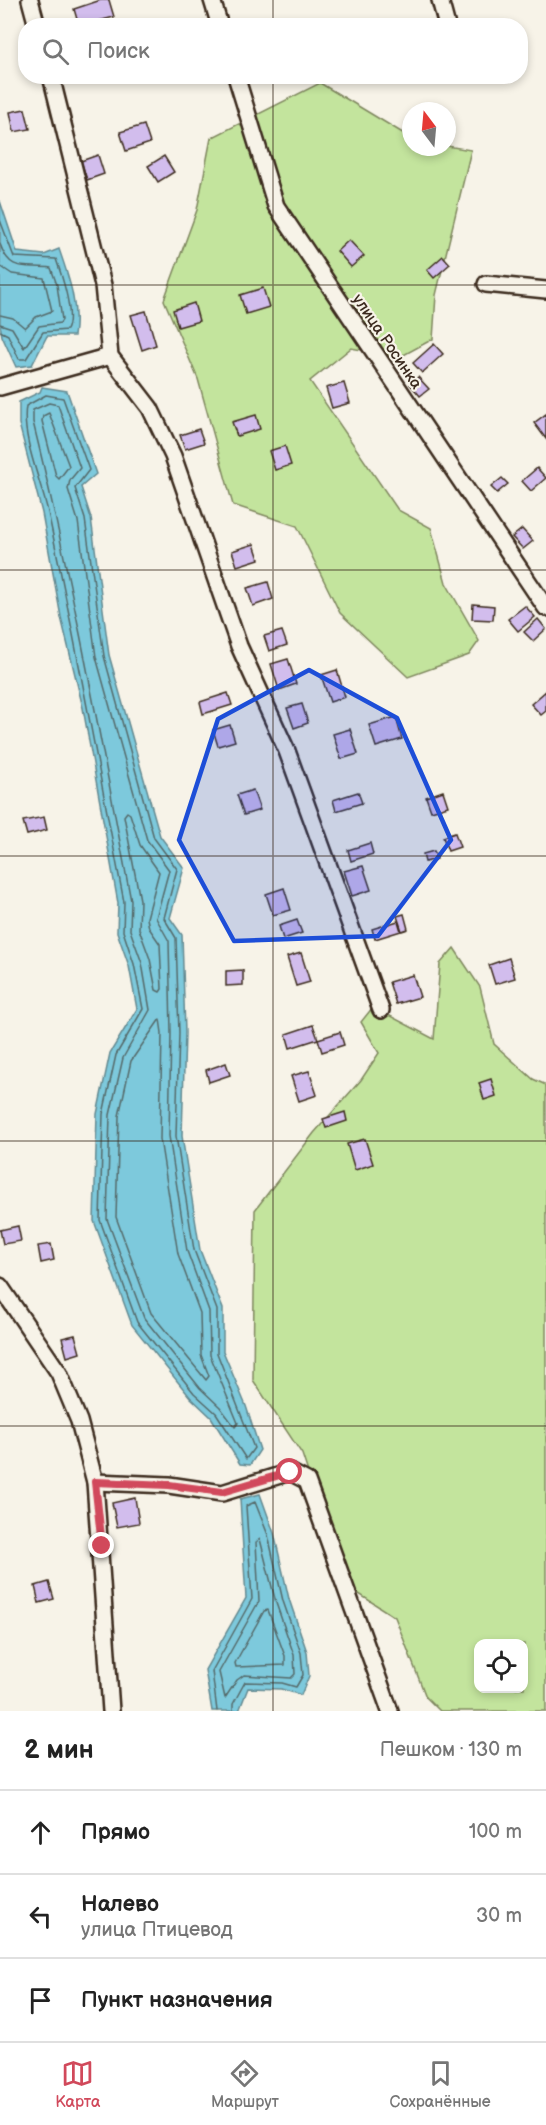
<!DOCTYPE html>
<html lang="ru">
<meta charset="utf-8">
<style>
body{margin:0;font-family:"Balsamiq Sans",sans-serif;background:#f6f6f6;color:#222}
.controls{position:absolute;right:18px;bottom:18px;display:grid;overflow:hidden;border-radius:12px;box-shadow:0 3px 9px #0003}
.controls button{width:54px;height:54px;display:grid;place-items:center;padding:0;border:0;border-bottom:2px solid #e0e0e0;background:#fff;color:#222;font:30px sans-serif}
.compass{position:absolute;left:402px;top:102px;width:54px;height:54px;border-radius:50%;background:#fff;box-shadow:0 3px 9px #0003;rotate:344deg}
.stop{position:absolute;width:18px;height:18px;margin:-14px;border:4px solid #d1495b;border-radius:50%;background:#fff}
.stop.end{background:#d1495b;border-color:#fff;box-shadow:0 2px 6px #0008}
.list{margin:0;padding:0;list-style:none}
h2{display:flex;justify-content:space-between;align-items:center;height:78px;margin:0;padding:0 24px;font-size:26px}
h2 small{font-size:20px;font-weight:400;color:#767676}
.list li{display:grid;grid-template-columns:39px 1fr auto;gap:18px;align-items:center;box-sizing:border-box;height:84px;padding:0 24px;border-top:2px solid #e0e0e0}
.list b{display:block;font-size:22px;white-space:nowrap}
.list p{margin:0;font-size:20px;white-space:nowrap;color:#767676}
.list em{font-size:20px;font-style:normal;color:#767676}
.icon{flex:none;width:33px;height:33px;fill:none;stroke:currentColor;stroke-width:2;stroke-linecap:round;stroke-linejoin:round}
.map{position:relative;flex:none;width:546px;height:1711px;overflow:hidden}
.search{position:absolute;background:#fff;box-shadow:0 3px 9px #0003;left:18px;right:18px;top:18px;height:66px;display:flex;align-items:center;gap:15px;box-sizing:border-box;padding:0 21px;border-radius:24px;color:#767676;font-size:22px}
.sheet{height:330px;background:#fff}
nav{display:flex;justify-content:space-around;align-items:center;box-sizing:border-box;height:84px;border-top:2px solid #e0e0e0;background:#fff;font-size:16px;color:#767676}
nav a{display:grid;justify-items:center;gap:3px}
nav .on{color:#d1495b}
.map>svg:first-child{display:block}
</style>
<div class="map">
<svg width="546" height="1711" viewBox="0 0 546 1711">
<rect width="100%" height="100%" fill="#f7f3e8"/>
<filter id="ink" filterUnits="userSpaceOnUse"><feTurbulence type="fractalNoise" baseFrequency=".0167" numOctaves="2"/><feDisplacementMap in="SourceGraphic" scale="12" xChannelSelector="R" yChannelSelector="G"/><feConvolveMatrix kernelMatrix="1 2 1 2 8 2 1 2 1" color-interpolation-filters="sRGB"/></filter>
<g filter="url(#ink)">
<!-- green -->
<g fill="#c3e49d" stroke="#7f875e" stroke-width="1.5" fill-rule="evenodd">
<polygon points="320,83 411,138 411,147 447,146 471,150 436,295 433,339 400,357 351,348 310,381 398,510 431,528 446,583 479,641 469,655 408,677 340,613 297,526 233,505 198,379 164,300 197,210 211,138"/>
<path d="M 454,948 L 480,987 L 494,1044 L 533,1079 L 546,1085 L 546,1711 L 440,1711 L 426,1697 L 395,1617 L 345,1585 L 302,1454 L 253,1380 L 255,1210 L 314,1133 L 361,1080 L 379,1053 L 361,1022 L 373,1007 L 434,1039 L 440,964 ZM 478,1644 L 524,1644 L 524,1688 L 478,1688 Z"/>
</g>
<!-- water -->
<g fill="#7dc9dc" stroke="#638990" stroke-width="1.5">
<path d="M 0,201 L 17,252 L 44,255 L 59,249 C 69,278 79,306 74,336 L 47,336 L 32,365 L 16,367 L 2,336 L 0,325 Z"/>
<polygon points="42,387 67,391 96,474 81,487 91,518 109,655 160,836 184,868 170,918 182,935 185,1033 182,1136 200,1250 223,1309 223,1351 246,1406 260,1450 250,1465 240,1464 211,1417 190,1397 132,1325 94,1221 97,1114 110,1053 137,1009 129,966 117,932 118,903 83,708 61,617 42,513 19,424 19,402 40,392"/>
<polygon points="260,1494 274,1533 289,1599 307,1652 309,1676 301,1695 281,1689 248,1688 239,1711 212,1711 205,1670 246,1598 240,1499"/>
</g>
<g fill="none" stroke-linecap="round" stroke-linejoin="round">
<!-- shore -->
<g stroke="#556a6a" stroke-width="1.5">
<path d="M 0,220 L 14,257 L 56,259 C 62,276 75,314 67,330 L 43,332 L 26,359 L 19,359 L 8,335 L 0,331"/>
<path d="M 0,244 C 10,273 24,265 51,268 L 57,285 L 62,320 L 60,323 L 39,326 L 24,348 L 12,328 L 0,324"/>
<polyline points="0,266 12,274 44,278 52,311 36,317 25,328 13,318 0,315"/>
<path d="M 46,395 L 63,398 L 89,470 L 75,488 L 85,519 L 104,656 L 154,838 L 177,869 L 164,918 L 176,938 L 179,1033 L 176,1136 L 194,1250 L 217,1310 L 217,1353 L 254,1448 L 246,1459 L 216,1413 L 194,1393 L 137,1322 L 100,1220 L 103,1114 L 116,1055 L 143,1009 L 134,964 L 123,931 L 124,902 C 99,772 76,642 48,512 C 41,481 21,437 26,406 Z"/>
<path d="M 49,403 L 58,405 L 80,468 L 70,480 L 68,489 L 78,521 L 96,657 L 147,840 L 169,870 L 156,918 L 169,941 L 171,1033 L 169,1136 L 187,1251 L 209,1311 L 210,1355 L 238,1423 L 235,1427 L 220,1407 L 200,1388 L 144,1318 L 107,1219 L 110,1115 L 123,1058 L 150,1010 L 142,963 L 130,930 L 131,901 C 101,741 72,580 33,422 L 33,410 Z"/>
<polygon points="49,413 69,466 59,479 56,476 42,421 43,416"/>
<polygon points="127,812 130,814 140,845 159,872 147,918 149,928 160,944 162,989 160,992 156,990 150,959 139,929 140,900 124,816"/>
<polygon points="160,1019 162,1033 160,1139 178,1254 200,1313 201,1355 209,1376 206,1380 151,1313 116,1217 119,1116 131,1061"/>
<polygon points="260,1539 276,1603 294,1655 295,1674 291,1678 244,1675 237,1680 225,1698 219,1672 259,1601 256,1542"/>
<polygon points="268,1610 285,1656 285,1665 236,1667 235,1663 264,1611"/>
<polyline points="217,1711 212,1671 252,1599 246,1506 255,1502 268,1535 283,1601 301,1653 303,1675 296,1687 282,1683 245,1682 233,1704 233,1711"/>
</g>
</g>
<!-- building -->
<g fill="#d2bded" stroke="#3b2a1e" stroke-width="1.5">
<polygon points="101,0 109,0 114,17 79,26 74,9"/>
<polygon points="25,109 30,129 14,132 10,112"/>
<polygon points="144,125 150,143 126,151 120,132"/>
<polygon points="98,155 104,174 87,180 81,161"/>
<polygon points="164,156 174,172 158,182 148,166"/>
<polygon points="349,240 364,256 351,267 337,251"/>
<polygon points="443,256 450,264 434,278 427,270"/>
<polygon points="263,288 269,307 246,314 240,295"/>
<polygon points="194,303 199,321 178,327 173,310"/>
<polygon points="146,311 156,345 142,350 131,315"/>
<polygon points="434,344 443,354 422,373 413,363"/>
<polygon points="418,377 429,389 420,396 410,384"/>
<polygon points="344,383 350,403 332,408 326,388"/>
<polygon points="546,414 546,439 534,423"/>
<polygon points="256,415 260,429 237,436 232,422"/>
<polygon points="199,429 204,443 185,449 180,435"/>
<polygon points="285,446 291,465 275,470 269,451"/>
<polygon points="537,468 546,478 531,491 522,481"/>
<polygon points="502,478 508,484 497,493 491,487"/>
<polygon points="522,529 533,541 523,549 512,537"/>
<polygon points="254,544 259,559 237,566 232,551"/>
<polygon points="268,582 273,599 253,606 247,588"/>
<polygon points="473,604 494,606 493,620 472,619"/>
<polygon points="525,606 535,617 518,631 508,619"/>
<polygon points="538,619 546,629 533,641 524,632"/>
<polygon points="282,631 287,645 269,651 264,636"/>
<polygon points="288,659 296,684 279,690 271,664"/>
<polygon points="337,670 345,697 330,702 321,675"/>
<polygon points="546,691 546,711 541,715 531,704"/>
<polygon points="228,693 232,705 203,714 200,702"/>
<polygon points="302,704 308,723 294,728 287,708"/>
<polygon points="396,717 402,739 376,747 369,725"/>
<polygon points="230,725 235,741 218,746 213,730"/>
<polygon points="350,729 358,754 341,759 333,734"/>
<polygon points="253,790 260,810 244,815 237,795"/>
<polygon points="443,791 448,806 431,811 426,797"/>
<polygon points="358,792 362,803 336,811 333,800"/>
<polygon points="44,817 47,830 27,835 23,821"/>
<polygon points="455,833 460,847 448,851 443,837"/>
<polygon points="370,843 373,854 351,861 348,850"/>
<polygon points="434,851 437,859 425,862 423,854"/>
<polygon points="363,866 371,890 352,896 344,871"/>
<polygon points="284,888 291,910 273,915 266,894"/>
<polygon points="404,914 408,929 402,931 397,916"/>
<polygon points="297,920 302,933 283,939 279,926"/>
<polygon points="398,921 401,931 375,939 372,929"/>
<polygon points="301,953 310,982 296,986 287,957"/>
<polygon points="509,958 515,978 495,984 489,965"/>
<polygon points="243,970 243,985 226,986 226,971"/>
<polygon points="413,975 420,997 396,1004 389,982"/>
<polygon points="313,1025 318,1039 290,1048 286,1034"/>
<polygon points="340,1032 344,1045 322,1052 318,1039"/>
<polygon points="226,1063 230,1075 209,1082 206,1070"/>
<polygon points="309,1071 317,1095 299,1101 291,1076"/>
<polygon points="491,1079 496,1096 484,1100 479,1083"/>
<polygon points="345,1112 347,1121 326,1128 323,1119"/>
<polygon points="365,1139 373,1164 355,1170 347,1144"/>
<polygon points="18,1226 21,1241 3,1244 0,1230"/>
<polygon points="51,1244 54,1260 41,1263 38,1246"/>
<polygon points="75,1335 80,1353 67,1357 62,1338"/>
<polygon points="135,1498 139,1523 117,1527 112,1503"/>
<polygon points="49,1582 54,1599 39,1603 35,1586"/>
</g>
<g fill="none" stroke-linecap="round" stroke-linejoin="round">
<!-- minor casing -->
<g stroke="#3b2a1e" stroke-width="20">
<g id="minor">
<polyline points="30,0 37,26"/>
<polyline points="212,0 220,26"/>
<polyline points="440,0 447,26"/>
<polyline points="51,76 103,285 110,356 150,408 173,456 239,646 287,751 381,1010"/>
<polyline points="236,76 276,206 546,608"/>
<polyline points="486,284 546,290"/>
<polyline points="0,387 110,356"/>
<polyline points="0,1286 59,1373 79,1421 95,1482 111,1711"/>
<polyline points="95,1482 169,1485 222,1493 290,1472 307,1481 390,1711"/>
</g>
</g>
<!-- minor -->
<use href="#minor" stroke="#f7f3e8" stroke-width="15"/>
</g>
</g>
<g fill="none" stroke-linecap="round" stroke-linejoin="round" filter="url(#ink)">
<!-- route -->
<polyline stroke="#d1495b" stroke-width="8" points="102,1546 95,1482 169,1485 222,1492 290,1472"/>
</g>
<!-- marked area -->
<path fill="#1d4ed8" fill-opacity="0.2" stroke="#1d4ed8" stroke-width="4.5" stroke-linejoin="round" d="M 309,670 L 397,718 L 451,840 L 378,936 L 234,941 L 179,840 L 218,719 Z"/>
<!-- grid -->
<path fill="none" stroke="#3b2a1e" stroke-width="1.5" stroke-opacity="0.55" d="M 273,0 L 273,26M 273,76 L 273,1711M 0,285 L 546,285M 0,570 L 546,570M 0,856 L 546,856M 0,1141 L 546,1141M 0,1426 L 546,1426"/>
<g text-anchor="middle" stroke-width="4.5" stroke-linejoin="round" paint-order="stroke">
<!-- street labels -->
<g font-size="16" fill="#3b2a1e" stroke="#f7f3e8">
<text transform="translate(388 341) rotate(56)" y="6">улица Росинка</text>
</g>
</g>
</svg>
<div class="controls">
<button><svg class="icon" aria-label="locate" viewBox="0 0 24 24"><circle cx="12" cy="12" r="6"/><path d="M12 2v4M12 18v4M2 12h4M18 12h4"/></svg></button>
</div>
<svg class="compass" viewBox="-18 -18 36 36"><path d="M0-13l5 13h-10z" fill="#e53935"/><path d="M0 13l5-13h-10z" fill="#767676"/></svg>
<div class="stop" style="left:290px;top:1472px"></div>
<div class="stop end" style="left:102px;top:1546px"></div>
<div class="search"><svg class="icon" aria-label="search" viewBox="0 0 24 24"><circle cx="10" cy="10" r="6"/><path d="M15 15l6 6"/></svg>Поиск</div>
</div>
<section class="sheet">
<h2>2 мин<small>Пешком · 130 m</small></h2>
<ul class="list">
<li><svg class="icon" aria-label="ahead" viewBox="0 0 24 24"><path d="M12 20V5M6 11l6-6 6 6"/></svg><div><b>Прямо</b></div><em>100 m</em></li>
<li><svg class="icon" aria-label="left" viewBox="0 0 24 24"><path d="M17 20v-9H6M10 6l-5 5 5 5"/></svg><div><b>Налево</b><p>улица Птицевод</p></div><em>30 m</em></li>
<li><svg class="icon" aria-label="arrive" viewBox="0 0 24 24"><path d="M6 21V4h12l-3 4 3 4H6"/></svg><div><b>Пункт назначения</b></div></li>
</ul>
</section>
<nav>
<a class="on"><svg class="icon" aria-label="map" viewBox="0 0 24 24"><path d="M3 6l6-2 6 2 6-2v14l-6 2-6-2-6 2zM9 4v14M15 6v14"/></svg>Карта</a>
<a><svg class="icon" aria-label="directions" viewBox="0 0 24 24"><path d="M12 3l9 9-9 9-9-9zM9 14v-3h6M13 9l2 2-2 2"/></svg>Маршрут</a>
<a><svg class="icon" aria-label="saved" viewBox="0 0 24 24"><path d="M7 4h10v16l-5-4-5 4z"/></svg>Сохранённые</a>
</nav>
